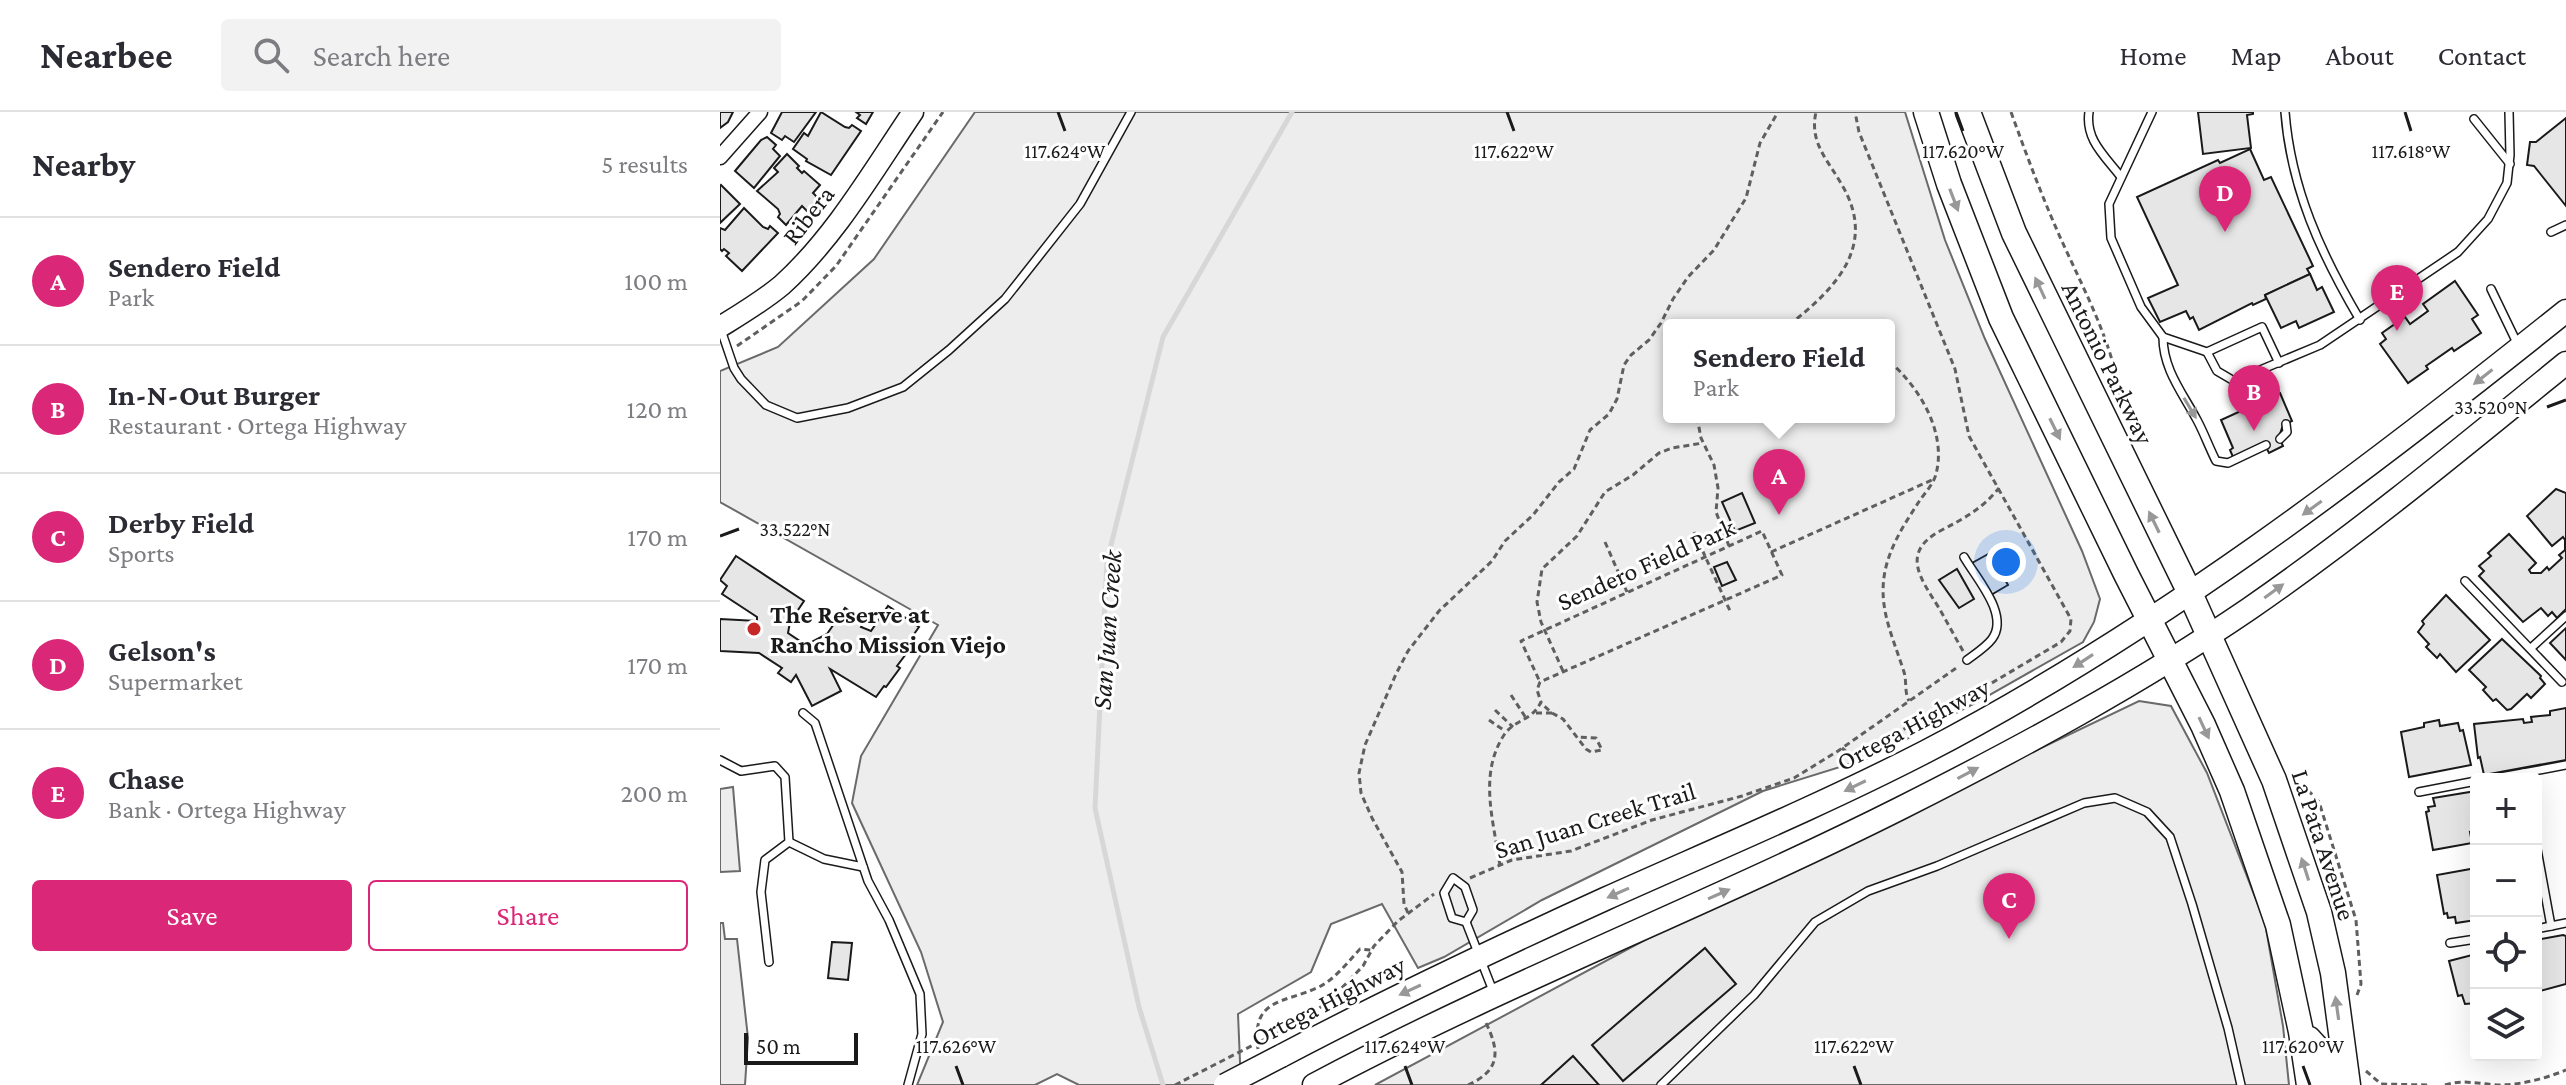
<!DOCTYPE html>
<meta charset="utf-8">
<style>
body{margin:0;font-family:"Crimson Pro",serif;background:#f2f2f3;color:#2b2b33}
.controls{position:absolute;right:24px;bottom:24px;display:grid;overflow:hidden;border-radius:8px;box-shadow:0 8px 32px #0002}
.controls button{width:72px;height:72px;display:grid;place-items:center;padding:0;border:0;border-bottom:2px solid #e1e1e2;background:#fff;color:#2b2b33;font:40px sans-serif}
.scale{position:absolute;left:24px;bottom:20px;width:114px;box-sizing:border-box;padding-left:8px;border:4px solid #1a1a1a;border-top:0;font-size:22px;line-height:28px;white-space:nowrap;color:#1a1a1a;-webkit-text-stroke:6px #fff;paint-order:stroke}
.you{position:absolute;left:1286px;top:450px;width:28px;height:28px;margin:-20px;border:6px solid #fff;border-radius:50%;background:#1a73e8;box-shadow:0 0 0 12px #1a73e833}
.badge{display:grid;place-items:center;width:52px;height:52px;border-radius:50%;background:#db2777;color:#fff;font-size:26px;font-weight:700}
.pin{position:absolute;translate:-50% -66px;filter:drop-shadow(0 2px 4px #0008)}
.pin::after{content:'';position:absolute;top:42px;width:28px;height:24px;background:inherit;clip-path:polygon(0 0,100% 0,50% 100%)}
.popup{position:absolute;left:943px;top:207px;width:232px;height:104px;box-sizing:border-box;display:grid;place-content:center;border-radius:8px;background:#fff;filter:drop-shadow(0 2px 6px #0005);font-size:26px;white-space:nowrap;color:#7c7c81}
.popup b{font-size:30px;color:#2b2b33}
.popup::after{content:'';position:absolute;left:50%;top:100%;margin-left:-16px;border:16px solid transparent;border-top-color:#fff}
.list{margin:0;padding:0;list-style:none}
h2{display:flex;justify-content:space-between;align-items:center;height:104px;margin:0;padding:0 32px;font-size:34px}
h2 small{font-size:26px;font-weight:400;color:#7c7c81}
.list li{display:grid;grid-template-columns:52px 1fr auto;gap:24px;align-items:center;box-sizing:border-box;height:128px;padding:0 32px;border-top:2px solid #e1e1e2}
.list b{display:block;font-size:30px;white-space:nowrap}
.list p{margin:0;font-size:26px;white-space:nowrap;color:#7c7c81}
.list em{font-size:26px;font-style:normal;color:#7c7c81}
.actions{display:flex;gap:16px;padding:24px 32px}
.actions a{flex:1;padding:18px 0;border:2px solid #db2777;border-radius:8px;text-align:center;font-size:28px;color:#db2777}
.actions .main{background:#db2777;color:#fff}
.icon{flex:none;width:44px;height:44px;fill:none;stroke:currentColor;stroke-width:2;stroke-linecap:round;stroke-linejoin:round}
.map{position:relative;flex:none;width:1846px;height:973px;overflow:hidden}
header{display:flex;align-items:center;gap:48px;box-sizing:border-box;height:112px;padding:0 40px;background:#fff;border-bottom:2px solid #e1e1e2}
header strong{font-size:38px}
nav{display:flex;gap:44px;margin-inline-start:auto;font-size:28px}
.search{width:560px;height:72px;background:#f2f2f3;display:flex;align-items:center;gap:20px;box-sizing:border-box;padding:0 28px;border-radius:8px;color:#7c7c81;font-size:30px}
main{display:flex}
aside{flex:1;background:#fff}
.map>svg:first-child{display:block}
</style>
<header>
<strong>Nearbee</strong>
<div class="search"><svg class="icon" aria-label="search" viewBox="0 0 24 24"><circle cx="10" cy="10" r="6"/><path d="M15 15l6 6"/></svg>Search here</div>
<nav><a>Home</a><a>Map</a><a>About</a><a>Contact</a></nav>
</header>
<main>
<aside>
<h2>Nearby<small>5 results</small></h2>
<ul class="list">
<li><span class="badge">A</span><div><b>Sendero Field</b><p>Park</p></div><em>100 m</em></li>
<li><span class="badge">B</span><div><b>In-N-Out Burger</b><p>Restaurant · Ortega Highway</p></div><em>120 m</em></li>
<li><span class="badge">C</span><div><b>Derby Field</b><p>Sports</p></div><em>170 m</em></li>
<li><span class="badge">D</span><div><b>Gelson's</b><p>Supermarket</p></div><em>170 m</em></li>
<li><span class="badge">E</span><div><b>Chase</b><p>Bank · Ortega Highway</p></div><em>200 m</em></li>
</ul>
<div class="actions"><a class="main">Save</a><a>Share</a></div>
</aside>
<div class="map">
<svg width="1846" height="973" viewBox="0 0 1846 973">
<rect width="100%" height="100%" fill="#fff"/>
<!-- built -->
<g fill="#ededed" stroke="#6a6a6a" stroke-width="2" fill-rule="evenodd">
<path d="M 255,0 L 1185,0 L 1225,128 L 1265,227 L 1362,439 L 1380,487 L 1374,510 L 1363,530 L 1257,590 L 1152,645 L 1043,679 L 822,788 L 724,845 L 698,856 L 662,792 L 611,812 L 591,860 L 518,902 L 521,973 L 359,973 L 337,962 L 315,973 L 197,973 L 223,910 L 201,840 L 132,691 L 141,644 L 218,513 L 0,390 L 0,259 L 58,235 L 154,147 ZM 949,213 L 1169,213 L 1169,305 L 949,305 Z"/>
<polygon points="1419,589 1451,594 1487,661 1545,811 1563,914 1569,973 655,973 949,815"/>
<polygon points="13,675 20,759 0,760 0,677"/>
<polygon points="0,811 3,811 5,827 17,827 28,926 25,973 0,973"/>
</g>
<g fill="none" stroke-linecap="round" stroke-linejoin="round">
<!-- stream -->
<polyline stroke="#d7d7d7" stroke-width="5" points="443,973 419,895 375,696 387,449 443,225 572,0"/>
</g>
<!-- building -->
<g fill="#e6e6e6" stroke="#1a1a1a" stroke-width="2">
<polygon points="0,0 13,0 8,10 0,16"/>
<polygon points="62,0 96,0 74,30 65,24 62,28 51,21"/>
<polygon points="101,0 125,15 129,16 132,13 141,19 111,63 86,49 87,47 73,37 84,21 88,24"/>
<polygon points="136,0 153,0 146,12 137,6 140,3"/>
<polygon points="1478,0 1533,0 1533,2 1527,3 1531,36 1483,42"/>
<polygon points="1846,6 1846,94 1814,54 1807,53 1810,30 1816,30"/>
<polygon points="47,25 56,33 53,37 60,44 34,76 15,59 41,28"/>
<polygon points="1530,37 1544,68 1551,65 1593,154 1587,157 1590,162 1545,183 1546,187 1533,193 1532,191 1479,218 1473,205 1470,207 1466,199 1440,210 1428,186 1458,173 1417,85 1498,48 1500,51"/>
<polygon points="67,42 79,54 77,56 82,61 84,59 100,73 93,81 98,86 87,99 82,94 66,113 58,105 60,102 58,97 37,79 58,60 54,56"/>
<polygon points="1,73 20,92 0,111 0,74"/>
<polygon points="24,96 43,115 48,117 50,114 58,121 22,159 6,144 9,141 4,137 2,139 0,137 0,116 5,118"/>
<polygon points="1590,162 1597,178 1602,175 1614,200 1579,216 1576,209 1561,216 1545,183"/>
<polygon points="1735,169 1758,203 1752,207 1761,221 1734,239 1732,236 1706,254 1708,257 1688,271 1660,232 1666,227 1662,221 1685,205 1690,212 1708,199 1703,192"/>
<polygon points="1560,281 1572,309 1563,313 1559,325 1563,334 1549,341 1544,331 1513,345 1510,338 1513,336 1501,308"/>
<polygon points="1836,377 1846,381 1846,497 1837,506 1832,500 1828,504 1821,496 1803,510 1759,464 1764,459 1759,454 1771,444 1768,441 1789,422 1816,451 1809,458 1811,461 1821,461 1827,455 1829,458 1842,446 1839,443 1845,438 1845,428 1843,425 1832,434 1807,404"/>
<polygon points="1022,381 1035,411 1015,419 1002,390"/>
<polygon points="1270,441 1288,473 1271,483 1252,451"/>
<polygon points="16,444 84,489 70,510 68,521 86,533 107,522 125,496 144,509 141,515 151,519 168,494 199,515 182,539 186,542 177,554 180,556 166,575 164,574 156,585 110,557 121,579 92,594 76,563 71,570 58,561 62,556 39,541 0,539 0,507 37,509 37,505 2,482 7,474 0,468"/>
<polygon points="1007,450 1016,468 1002,474 994,455"/>
<polygon points="1237,457 1254,487 1239,496 1219,468"/>
<polygon points="1726,483 1770,528 1736,560 1720,542 1717,546 1706,535 1709,532 1698,520 1704,512 1702,509"/>
<polygon points="1846,516 1846,548 1830,531"/>
<polygon points="1782,527 1821,564 1820,566 1825,572 1811,586 1807,582 1791,597 1787,598 1776,587 1773,589 1763,578 1766,575 1749,558"/>
<polygon points="1846,596 1846,648 1764,663 1760,645 1758,646 1754,612 1803,607 1804,611 1812,610 1811,605 1830,603 1830,599"/>
<polygon points="1719,608 1720,614 1738,611 1740,619 1743,618 1751,653 1689,665 1681,620 1704,615 1704,611"/>
<polygon points="1756,679 1756,721 1750,720 1752,731 1713,738 1706,700 1709,699 1708,695 1715,694 1713,686"/>
<polygon points="1756,756 1756,808 1736,811 1735,805 1728,806 1727,801 1724,802 1717,763"/>
<polygon points="1843,823 1846,824 1846,872 1816,880 1816,828"/>
<polygon points="112,830 132,831 128,868 108,866"/>
<polygon points="985,836 1016,872 903,969 872,933"/>
<polygon points="1756,842 1756,891 1745,892 1742,883 1738,884 1729,849"/>
<polygon points="853,944 879,973 821,973"/>
</g>
<g fill="none" stroke-linecap="round" stroke-linejoin="round">
<!-- lane casing -->
<g stroke="#1a1a1a" stroke-width="10">
<g id="lane">
<path d="M 1369,0 C 1365,28 1385,44 1401,65"/>
<polyline points="1432,0 1389,92 1391,126 1421,195 1443,225 1487,240 1542,215 1559,251"/>
<path d="M 1565,0 C 1571,77 1601,142 1640,208"/>
<polyline points="1754,7 1790,52"/>
<polyline points="1831,120 1846,113"/>
<polyline points="1771,177 1798,233"/>
<polyline points="0,215 14,256 21,267 46,293 77,306 128,296 183,275 229,238 285,187 360,92 411,0"/>
<path d="M 1443,225 C 1443,257 1462,280 1477,308 C 1484,321 1489,335 1496,349 L 1508,351 L 1546,333"/>
<polyline points="1487,240 1497,259 1514,269 1600,233 1738,140 1768,107 1787,71 1790,43 1789,0"/>
<polyline points="1542,258 1553,283"/>
<polyline points="1560,327 1567,320 1566,312"/>
<path d="M 1244,445 C 1256,466 1290,503 1272,527 C 1266,535 1255,542 1247,548"/>
<polyline points="1745,469 1842,570"/>
<polyline points="1811,536 1846,504"/>
<polyline points="83,601 95,611 148,769 169,808 200,882 202,922 188,973"/>
<polyline points="0,648 21,659 55,654 65,665 69,730 45,748 41,780 49,850"/>
<polyline points="1769,667 1803,661"/>
<polyline points="1804,667 1803,661 1846,653"/>
<polyline points="1699,680 1756,669"/>
<polyline points="69,730 104,747 143,755"/>
<polyline points="1816,732 1831,814 1846,811"/>
<polygon points="733,766 745,775 753,798 746,810 732,806 724,781"/>
<polyline points="746,810 773,879"/>
<polyline points="1816,817 1831,814"/>
<polyline points="1730,831 1756,827"/>
<polyline points="941,973 1034,883 1095,810 1148,779 1217,754 1364,691 1395,686 1427,700 1450,725 1472,792 1508,916 1521,973"/>
</g>
</g>
<!-- street casing -->
<g stroke="#1a1a1a" stroke-width="17">
<polyline id="street" points="0,45 40,0"/>
</g>
<!-- secondary casing -->
<g stroke="#1a1a1a" stroke-width="23">
<path id="secondary" d="M 0,215 C 21,202 43,189 62,173 C 115,125 153,59 193,0"/>
</g>
<!-- primary casing -->
<g stroke="#1a1a1a" stroke-width="25">
<g id="primary">
<path d="M 561,944 C 667,888 775,837 885,787 C 992,739 1100,694 1205,640 C 1435,520 1644,361 1846,199"/>
<path d="M 594,973 C 785,871 988,793 1181,696 C 1300,636 1419,572 1529,497 C 1639,421 1743,335 1846,251"/>
</g>
</g>
<!-- highway casing -->
<g stroke="#1a1a1a" stroke-width="27">
<g id="highway">
<polyline points="1206,0 1229,72 1281,206 1406,462 1483,613 1512,679 1558,813 1581,920 1589,973"/>
<polyline points="1248,0 1294,121 1469,479 1554,668 1599,800 1613,861 1628,973"/>
<polyline points="1589,927 1599,938 1610,973"/>
</g>
</g>
<!-- path -->
<g stroke="#5f5f5f" stroke-width="3" stroke-dasharray="6 4" stroke-linecap="butt">
<path d="M 1291,0 C 1308,47 1325,93 1346,138 C 1370,190 1395,238 1402,295"/>
<path d="M 1069,213 C 1115,177 1158,134 1122,73 C 1108,48 1089,31 1096,0"/>
<polyline points="17,234 82,189 116,154 223,0"/>
<path d="M 1169,249 C 1199,275 1227,320 1216,362 C 1214,371 1205,381 1200,388 C 1189,405 1177,423 1170,442 C 1153,487 1171,519 1184,560 C 1187,570 1184,579 1189,589"/>
<polyline points="977,305 981,326 994,353 998,376 996,400 1009,434"/>
<polyline points="974,420 1011,501"/>
<polyline points="885,430 907,480"/>
<polyline points="1051,440 1212,368"/>
<path d="M 1243,539 C 1235,525 1227,510 1219,496 C 1201,467 1180,441 1220,419 C 1243,407 1262,397 1279,376"/>
<polyline points="843,559 821,510 817,490 822,457 857,424 885,380 913,363 939,341 952,336 983,331"/>
<polyline points="791,583 806,606"/>
<polyline points="775,598 793,615"/>
<polyline points="816,601 832,601 821,591"/>
<polyline points="832,601 843,607 866,637 871,640 882,638 876,626 858,625"/>
<polyline points="769,608 785,619"/>
<polyline points="1122,636 1130,643 1148,636 1270,572 1341,530 1350,519 1351,507 1249,324 1235,257 1139,20 1135,0"/>
<polyline points="1588,678 1599,690 1636,808 1641,872 1637,883"/>
<path d="M 780,754 C 774,710 758,663 784,623 C 795,607 812,609 821,590 L 817,578 L 820,570 L 1062,463 L 1042,419 L 801,529 L 820,570"/>
<polyline points="750,766 792,748 851,739 932,708 1022,684 1074,666 1118,639 1239,554"/>
<polyline points="688,801 684,792 682,760 652,706 641,681 639,661 645,633 676,562 688,539 719,499 772,449 785,429 813,403 839,370 854,357 870,318 889,302 897,287 904,253 911,243 929,228 941,211 953,187 968,165 994,138 1026,86 1040,31 1058,0"/>
<polyline points="539,930 585,908 615,883 643,854 654,834 678,809 714,782"/>
<path d="M 538,937 C 531,886 562,892 599,875 C 615,867 628,850 640,837 L 651,838"/>
<polyline points="1646,959 1661,972 1708,973"/>
<path d="M 748,973 C 781,958 780,939 765,909"/>
<path d="M 1725,973 C 1742,967 1759,972 1777,973 C 1801,973 1824,967 1846,958"/>
</g>
<!-- lane -->
<use href="#lane" stroke="#fff" stroke-width="7"/>
<!-- street -->
<use href="#street" stroke="#fff" stroke-width="14"/>
<!-- secondary -->
<use href="#secondary" stroke="#fff" stroke-width="20"/>
<!-- primary -->
<use href="#primary" stroke="#fff" stroke-width="22"/>
<!-- highway -->
<use href="#highway" stroke="#fff" stroke-width="24"/>
<!-- primary-bridge casing -->
<g stroke="#1a1a1a" stroke-width="25" stroke-linecap="butt">
<polyline id="primary-bridge" points="505,973 561,944"/>
</g>
<!-- path-bridge -->
<polyline stroke="#5f5f5f" stroke-width="3" stroke-dasharray="6 4" stroke-linecap="butt" points="455,973 539,930"/>
<!-- primary-bridge -->
<use href="#primary-bridge" stroke="#fff" stroke-width="22"/>
</g>
<!-- one-way arrows -->
<defs><path id="oneway-solid" d="M-6-.8H1V-3.2L6.5 0L1 3.2V.8H-6Z" transform="scale(2)"/></defs>
<g fill="#989898">
<use href="#oneway-solid" transform="translate(1234 88) rotate(69)"/>
<use href="#oneway-solid" transform="translate(1320 176) rotate(-115)"/>
<use href="#oneway-solid" transform="translate(1763 265) rotate(142)"/>
<use href="#oneway-solid" transform="translate(1470 296) rotate(59)"/>
<use href="#oneway-solid" transform="translate(1335 317) rotate(64)"/>
<use href="#oneway-solid" transform="translate(1592 396) rotate(144)"/>
<use href="#oneway-solid" transform="translate(1434 410) rotate(-116)"/>
<use href="#oneway-solid" transform="translate(1554 479) rotate(-36)"/>
<use href="#oneway-solid" transform="translate(1363 549) rotate(147)"/>
<use href="#oneway-solid" transform="translate(1484 616) rotate(65)"/>
<use href="#oneway-solid" transform="translate(1248 661) rotate(-28)"/>
<use href="#oneway-solid" transform="translate(1135 674) rotate(154)"/>
<use href="#oneway-solid" transform="translate(1585 757) rotate(-108)"/>
<use href="#oneway-solid" transform="translate(898 781) rotate(156)"/>
<use href="#oneway-solid" transform="translate(999 782) rotate(-24)"/>
<use href="#oneway-solid" transform="translate(690 878) rotate(155)"/>
<use href="#oneway-solid" transform="translate(1617 896) rotate(-98)"/>
</g>
<!-- ticks -->
<path fill="none" stroke="#1a1a1a" stroke-width="3" d="M 338,0 L 345,19M 787,0 L 794,19M 1236,0 L 1243,19M 1685,0 L 1691,19M 1827,295 L 1846,288M 0,424 L 19,417M 236,954 L 243,973M 685,954 L 692,973M 1134,954 L 1141,973M 1583,954 L 1590,973"/>
<!-- markers -->
<circle fill="#c62828" stroke="#fff" stroke-width="3" cx="34" cy="517" r="8"/>
<g text-anchor="middle" stroke-width="6" stroke-linejoin="round" paint-order="stroke">
<!-- street labels -->
<g font-size="26" fill="#1a1a1a" stroke="#fff">
<text transform="translate(88 103) rotate(-52)" y="9">Ribera</text>
<text transform="translate(1388 251) rotate(64)" y="9">Antonio Parkway</text>
<text transform="translate(926 452) rotate(-24)" y="9">Sendero Field Park</text>
<text transform="translate(1193 612) rotate(-28)" y="9">Ortega Highway</text>
<text transform="translate(875 708) rotate(-17)" y="9">San Juan Creek Trail</text>
<text transform="translate(1604 733) rotate(72)" y="9">La Pata Avenue</text>
<text transform="translate(608 889) rotate(-27)" y="9">Ortega Highway</text>
</g>
<!-- poi labels -->
<g font-size="26" font-weight="bold" fill="#1a1a1a" stroke="#fff" text-anchor="start">
<text x="50" y="511">The Reserve at<tspan x="50" dy="30">Rancho Mission Viejo</tspan></text>
</g>
<!-- water labels -->
<g font-size="28" font-style="italic" fill="#1a1a1a" stroke="#fff">
<text transform="translate(386 518) rotate(-86)" y="10">San Juan Creek</text>
</g>
</g>
<g font-size="20" text-anchor="middle" fill="#1a1a1a" stroke="#fff" stroke-width="6" stroke-linejoin="round" paint-order="stroke">
<text x="345" y="46">117.624°W</text>
<text x="794" y="46">117.622°W</text>
<text x="1243" y="46">117.620°W</text>
<text x="1691" y="46">117.618°W</text>
<text x="1771" y="302">33.520°N</text>
<text x="75" y="424">33.522°N</text>
<text x="236" y="941">117.626°W</text>
<text x="685" y="941">117.624°W</text>
<text x="1134" y="941">117.622°W</text>
<text x="1583" y="941">117.620°W</text>
</g>
</svg>
<div class="controls">
<button>+</button>
<button>−</button>
<button><svg class="icon" aria-label="locate" viewBox="0 0 24 24"><circle cx="12" cy="12" r="6"/><path d="M12 2v4M12 18v4M2 12h4M18 12h4"/></svg></button>
<button><svg class="icon" aria-label="layers" viewBox="0 0 24 24"><path d="M12 4l9 5-9 5-9-5zM3 14l9 5 9-5"/></svg></button>
</div>
<div class="scale">50 m</div>
<div class="you"></div>
<div class="pin badge" style="left:1059px;top:403px">A</div>
<div class="popup"><b>Sendero Field</b>Park</div>
<div class="pin badge" style="left:1534px;top:319px">B</div>
<div class="pin badge" style="left:1289px;top:827px">C</div>
<div class="pin badge" style="left:1505px;top:120px">D</div>
<div class="pin badge" style="left:1677px;top:219px">E</div>
</div>
</main>
